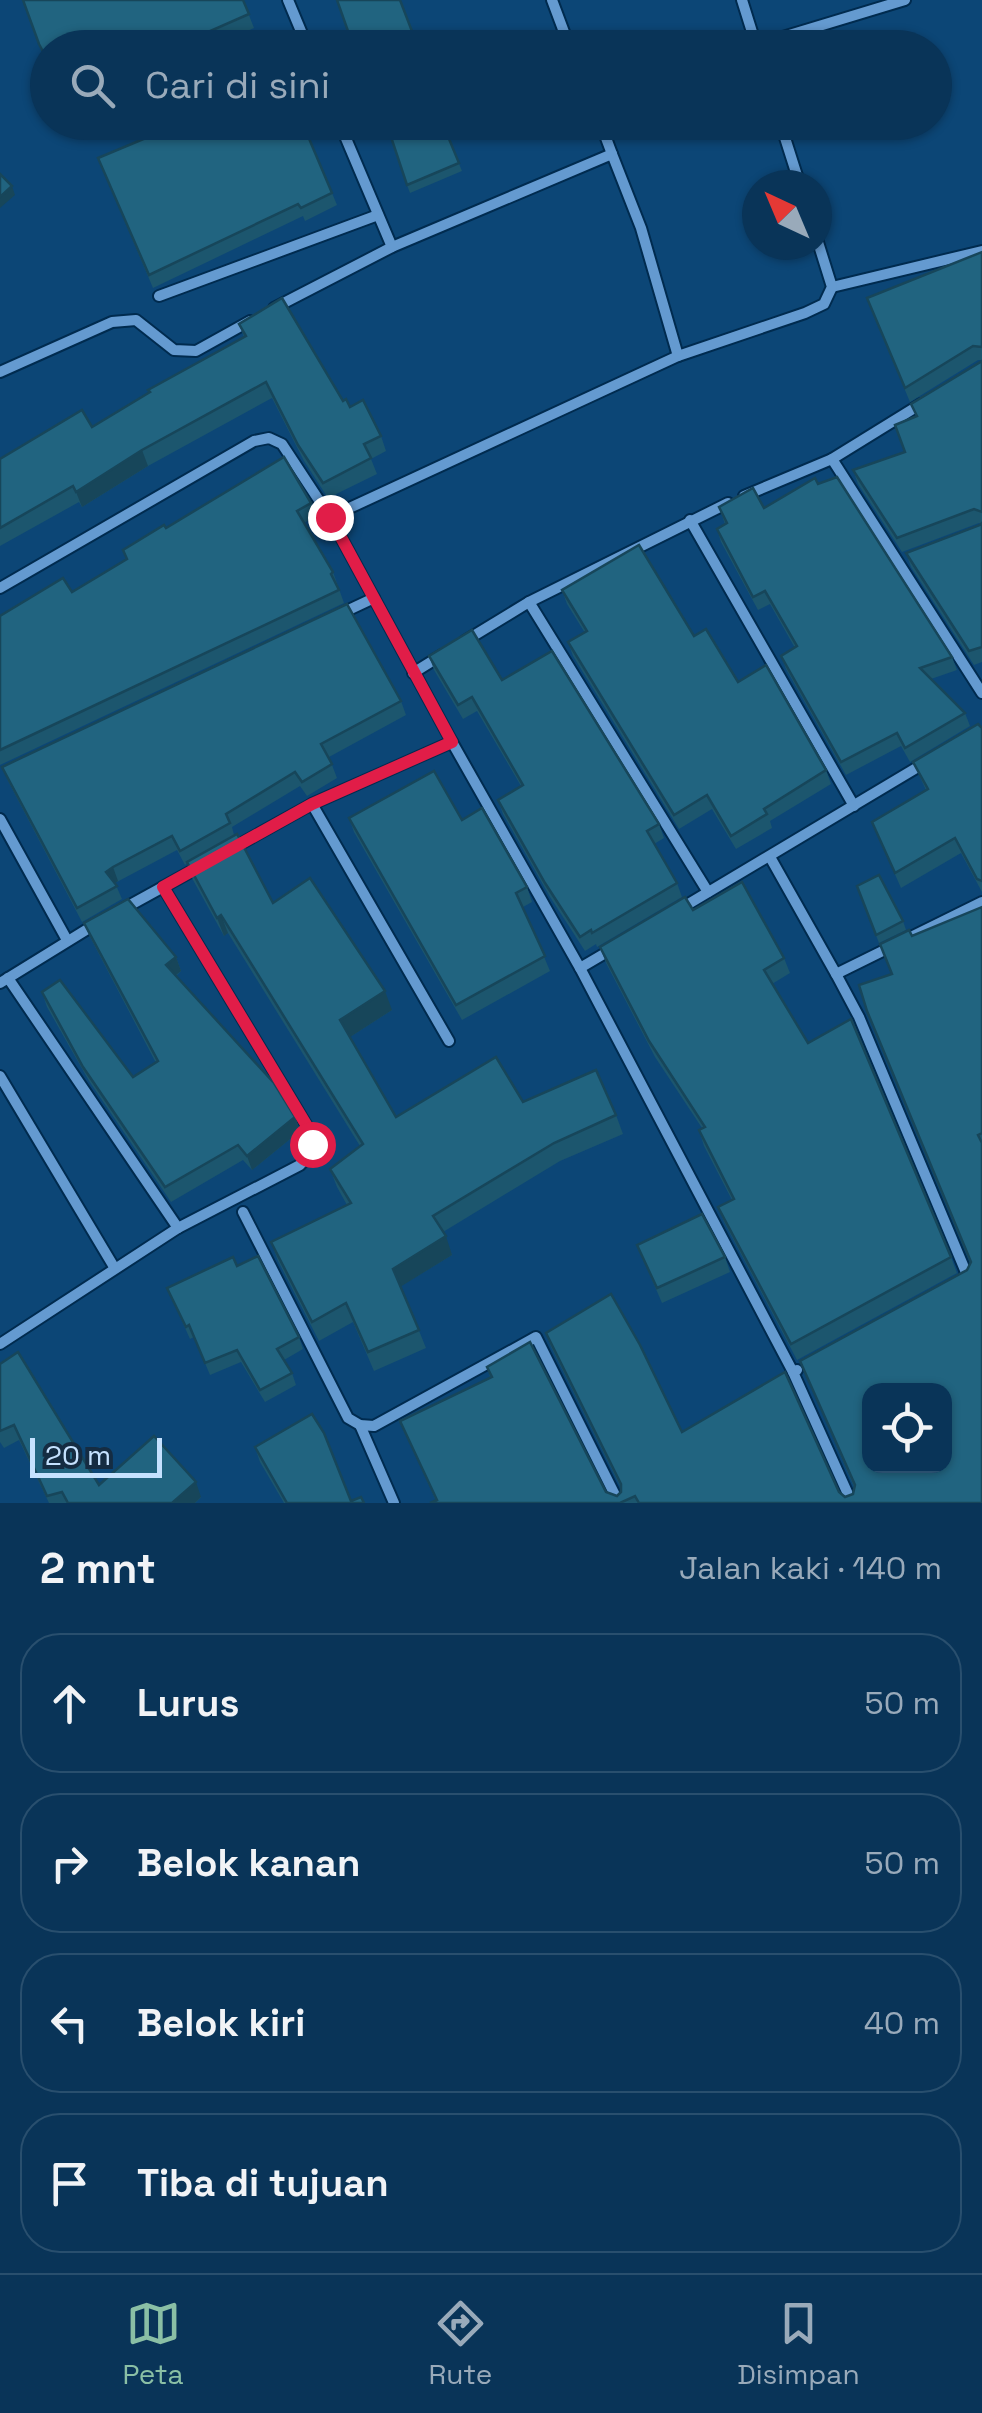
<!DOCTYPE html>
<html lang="id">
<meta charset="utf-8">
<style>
body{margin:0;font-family:"Space Grotesk",sans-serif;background:#173f61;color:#f1f3f6}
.controls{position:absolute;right:30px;bottom:30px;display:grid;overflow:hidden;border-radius:20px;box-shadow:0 2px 8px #0004}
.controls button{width:90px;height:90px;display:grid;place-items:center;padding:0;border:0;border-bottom:2px solid #294f6e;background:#093458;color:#f1f3f6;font:50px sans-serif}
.compass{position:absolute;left:742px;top:170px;width:90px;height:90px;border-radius:50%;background:#093458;box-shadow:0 2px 8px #0004;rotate:316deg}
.scale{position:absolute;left:30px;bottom:25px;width:132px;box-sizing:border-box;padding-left:10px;border:5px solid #c5e1fe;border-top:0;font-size:28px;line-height:35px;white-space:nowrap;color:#c5e1fe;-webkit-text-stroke:8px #152c42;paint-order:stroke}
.stop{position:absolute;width:30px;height:30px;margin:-22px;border:8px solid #e11d48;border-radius:50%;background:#fff}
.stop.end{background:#e11d48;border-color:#fff;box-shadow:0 2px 10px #0008}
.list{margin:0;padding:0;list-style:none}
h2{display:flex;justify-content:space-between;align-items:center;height:130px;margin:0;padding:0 40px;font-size:42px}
h2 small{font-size:32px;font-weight:400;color:#99aaba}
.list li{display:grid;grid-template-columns:65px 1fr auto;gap:30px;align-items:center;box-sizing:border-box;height:140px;margin:0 20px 20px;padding:0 20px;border:2px solid #294f6e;border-radius:40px}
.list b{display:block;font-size:38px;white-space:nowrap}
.list em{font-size:32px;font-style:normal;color:#99aaba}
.icon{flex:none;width:55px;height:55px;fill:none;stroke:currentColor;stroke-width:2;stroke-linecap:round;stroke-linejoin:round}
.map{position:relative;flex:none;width:982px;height:1503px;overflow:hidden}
.search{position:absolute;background:#093458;box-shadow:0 2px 8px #0004;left:30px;right:30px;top:30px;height:110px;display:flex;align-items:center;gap:25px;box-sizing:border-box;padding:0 35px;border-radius:55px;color:#99aaba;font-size:38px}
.sheet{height:770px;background:#093458}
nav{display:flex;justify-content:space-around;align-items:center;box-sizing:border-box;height:140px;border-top:2px solid #294f6e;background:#093458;font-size:28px;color:#99aaba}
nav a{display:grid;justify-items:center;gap:5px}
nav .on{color:#8abfa5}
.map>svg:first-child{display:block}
</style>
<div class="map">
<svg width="982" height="1503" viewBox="0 0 982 1503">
<rect width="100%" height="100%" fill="#0c4676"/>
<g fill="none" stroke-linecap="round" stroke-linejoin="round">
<!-- minor casing -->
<g stroke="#002b4f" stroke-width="14">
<g id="minor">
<polyline points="288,0 308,48"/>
<polyline points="552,0 570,48"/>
<polyline points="742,0 757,48"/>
<polyline points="756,45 905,0"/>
<polyline points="339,122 392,247"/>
<polyline points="600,122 612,154"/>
<polyline points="780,122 800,185"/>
<polyline points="96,128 112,122"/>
<polyline points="832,287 982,251"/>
<polyline points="159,296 378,215"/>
<polyline points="274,308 392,247 612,154 641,228 678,356"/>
<polyline points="0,372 112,322 136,320 174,350 196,351 250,321"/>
<polyline points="832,459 921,404"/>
<polyline points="744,496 832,459 982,693"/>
<polyline points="330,517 678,356 805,313 824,304 832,287 817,239"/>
<polyline points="690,520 854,806"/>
<polyline points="0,588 254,441 269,438 282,444 330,517 452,742"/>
<polyline points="529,602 708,892"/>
<polyline points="340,614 374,598"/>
<polyline points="465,641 529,602 728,503"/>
<polyline points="413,673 442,655"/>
<polyline points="312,804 449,1041"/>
<polyline points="0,819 67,940"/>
<polyline points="233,848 312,804 452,742 580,968 793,1372"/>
<polyline points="770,857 836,974"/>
<polyline points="163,887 201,866"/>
<polyline points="680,909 923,764"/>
<polyline points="580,968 614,948"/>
<polyline points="8,978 178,1228"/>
<polyline points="0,983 99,922"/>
<polyline points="0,1076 114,1267"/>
<polyline points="243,1212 348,1418 360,1425 374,1426 536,1337 619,1503"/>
<polyline points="966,1278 965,1270 859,1017 836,974 982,902"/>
<path d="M 0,1344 L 178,1228 L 300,1165 C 311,1154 313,1146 310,1131 L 163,887 L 123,909"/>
<polyline points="797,1370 793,1372 852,1503"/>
<polyline points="360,1425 394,1503"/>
</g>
</g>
<!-- minor -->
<use href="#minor" stroke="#649ad0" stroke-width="10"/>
</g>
<!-- wall -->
<g fill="#1c566e">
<polygon points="23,0 243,0 254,28 209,48 48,48 48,65"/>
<polygon points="442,122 462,171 410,193 407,185"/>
<polygon points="98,158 332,193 337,205 305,221 303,216 153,288"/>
<polygon points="982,252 982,360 978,360 910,402 872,312"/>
<polygon points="239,324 343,401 381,436 386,451 371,459 377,474 328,498 304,461 272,398 148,466 82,507 79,502 0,546 0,459 92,427 244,337"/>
<polygon points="982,361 982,662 974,665 911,567 906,553 981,524 979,523 902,552 858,484 853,470 905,452 916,417"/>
<polygon points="818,484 952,657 957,670 931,679 965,713 970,726 910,762 901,746 846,775 786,669 781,656 795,648 770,604 758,610 721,542 717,529 725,524 719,507 764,508"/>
<polygon points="311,503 316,516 304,523 333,572 344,603 0,765 0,616 72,592 126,559 123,550 166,528"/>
<polygon points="562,590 694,636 826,770 831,784 770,821 772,828 736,849 712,809 679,829 573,656 568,642 585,633 567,604"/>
<polygon points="429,656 502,680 659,824 664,838 654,844 677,883 682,897 597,947 596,944 585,951 550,897 503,814 498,800 521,786 477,711 463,719 434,670"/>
<polygon points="401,701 406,715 329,757 337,778 307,796 300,786 232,827 234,835 273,903 392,1010 350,1037 396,1117 523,1102 616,1115 623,1134 560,1161 443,1232 452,1255 401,1286 426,1348 374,1371 353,1322 319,1341 278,1261 271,1242 347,1205 337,1187 330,1169 360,1146 228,933 224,936 193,880 187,863 185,865 177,850 115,883 122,899 82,922 8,781 2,767"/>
<polygon points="982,728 982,892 961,853 901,888 872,822 926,790 913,762"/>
<polygon points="349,818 462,820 527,887 532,902 523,907 550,971 462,1020 354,832"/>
<polygon points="857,886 903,921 906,930 879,943"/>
<polygon points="982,907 982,1503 430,1503 436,1501 400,1421 490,1377 487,1367 606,1492 617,1496 621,1492 621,1488 551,1347 546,1333 682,1432 839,1492 845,1497 853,1494 854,1487 800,1361 967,1270 971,1263 891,974 912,936"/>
<polygon points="693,910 784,958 790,973 772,984 808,1043 951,1257 957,1273 797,1360 724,1222 718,1207 732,1200 704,1146 699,1130 702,1128 655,1057 606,963 600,947"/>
<polygon points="84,923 176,957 181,971 176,976 295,1117 300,1131 252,1170 243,1160 171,1202 89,1081 47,1007 42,992 133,1077 156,1063 90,937"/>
<polygon points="637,1245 725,1257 730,1272 662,1303"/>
<polygon points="237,1266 299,1337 303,1349 284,1360 292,1373 296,1385 265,1402 241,1362 210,1375 194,1337 190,1339 167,1288"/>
<polygon points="0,1364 99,1485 201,1497 195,1503 49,1503 19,1440 4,1448 0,1442"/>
<polygon points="255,1447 351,1501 364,1503 284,1503 260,1462"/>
</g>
<!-- shaded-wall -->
<g fill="#17465a">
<polygon points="12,186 15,195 0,208 0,197"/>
<polygon points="142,450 148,466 82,507 76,492"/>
<polygon points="113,867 118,881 111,886 106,872"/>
<polygon points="221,915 228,933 224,936 217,918"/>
<polygon points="176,957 181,971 171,979 166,965"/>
<polygon points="385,991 392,1010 347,1039 340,1020"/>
<polygon points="295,1117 300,1131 252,1170 247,1156"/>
<polygon points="446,1236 452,1255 400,1287 393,1269"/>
<polygon points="196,1482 201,1497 195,1503 172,1503"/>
</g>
<!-- building -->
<g fill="#216480" stroke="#17465a" stroke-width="2.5" fill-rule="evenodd">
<polygon points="23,0 243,0 249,14 181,44 179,40 164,48 48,48 48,61 39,44"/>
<polygon points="337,0 400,0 418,47 421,46 422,48 354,48"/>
<polygon points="184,122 302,122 332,193 301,208 298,204 149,275 98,158"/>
<polygon points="386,122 442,122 459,163 407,185"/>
<polygon points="0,174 12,186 0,197"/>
<polygon points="982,252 982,347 973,346 905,388 867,298"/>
<polygon points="282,298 343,401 346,399 350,407 363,400 381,436 364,444 371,458 323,483 298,445 266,382 142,450 76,492 73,486 0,528 0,459 82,410 92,427 150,392 148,390 246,336 239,324"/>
<polygon points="982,361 982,512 974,509 897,538 853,470 905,452 895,425 917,416 911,404"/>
<polygon points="284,457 311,503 297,511 333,572 331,574 339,590 0,750 0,616 63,578 72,592 127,559 123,550 164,525 166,528"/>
<polygon points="837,477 952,657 920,668 965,713 905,748 897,733 841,762 781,656 797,646 765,591 753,597 717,529 727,523 719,507 753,488 764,508 815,478 818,484"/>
<polygon points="982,523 982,647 969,651 906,553 980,525"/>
<polygon points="639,545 694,636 706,629 738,682 766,665 826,770 764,809 767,814 731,836 707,795 674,815 568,642 587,631 562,590"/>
<polygon points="347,604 401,701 321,744 332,764 302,782 295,772 226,814 230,823 180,851 172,836 113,867 106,872 117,886 77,908 2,767"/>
<polygon points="472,630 502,680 552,651 659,824 647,831 677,883 592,933 591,930 580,937 545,883 498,800 523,785 472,697 458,705 429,656"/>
<polygon points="978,724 982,728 982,881 977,879 955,838 895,873 872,822 928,789 913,762"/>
<polygon points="434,771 462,820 482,808 527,887 516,893 545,956 456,1005 349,818"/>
<polygon points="237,834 273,903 310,878 385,991 340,1020 396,1117 496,1057 523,1102 596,1070 616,1115 554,1143 433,1216 446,1236 393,1269 419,1330 368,1352 346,1303 312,1322 271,1242 351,1203 330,1169 363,1144 221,915 217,918 187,862"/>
<polygon points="879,875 903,921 876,935 857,886"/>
<polygon points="742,882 784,958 764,970 808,1043 851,1019 951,1257 791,1344 718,1207 734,1199 699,1130 705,1127 649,1041 600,947 685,897 693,910"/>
<polygon points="128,899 176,957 166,965 274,1083 295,1117 247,1156 238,1145 165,1187 83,1067 42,992 60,980 133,1077 158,1061 84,923"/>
<path d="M 982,907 L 982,1133 L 978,1135 L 982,1143 L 982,1503 L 639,1503 L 635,1496 L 620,1503 L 430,1503 L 437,1500 L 400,1421 L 492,1377 L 487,1367 L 530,1342 L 606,1492 L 617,1496 L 621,1492 L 621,1484 L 546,1333 L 611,1294 L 640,1345 L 682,1432 L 785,1372 L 839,1492 L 845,1497 L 853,1494 L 855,1485 L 800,1361 L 967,1270 L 971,1262 L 867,1011 L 859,985 L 892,974 L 880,944 L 909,930 L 912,936 ZM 870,1390 L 944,1390 L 944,1466 L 870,1466 Z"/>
<polygon points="702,1214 725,1257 657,1288 637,1245"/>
<polygon points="258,1256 299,1337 277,1349 292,1373 260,1390 237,1350 205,1363 189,1325 186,1327 167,1288 233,1257 237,1266"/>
<polygon points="18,1352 99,1485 154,1436 196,1482 172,1503 68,1503 62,1492 47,1496 14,1425 0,1431 0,1364"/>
<polygon points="312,1414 324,1433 351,1501 361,1497 364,1503 287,1503 255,1447"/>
</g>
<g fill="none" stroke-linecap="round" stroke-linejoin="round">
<!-- route -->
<polyline stroke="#e11d48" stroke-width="12" points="312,1144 310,1131 163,887 312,804 452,742 330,517"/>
</g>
</svg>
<div class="controls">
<button><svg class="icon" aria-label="locate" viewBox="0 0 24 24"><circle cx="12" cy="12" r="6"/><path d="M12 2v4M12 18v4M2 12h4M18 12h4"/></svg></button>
</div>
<svg class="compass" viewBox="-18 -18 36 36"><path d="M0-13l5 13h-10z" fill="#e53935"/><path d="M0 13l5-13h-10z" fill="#99aaba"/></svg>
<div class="scale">20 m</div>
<div class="stop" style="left:312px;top:1144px"></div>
<div class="stop end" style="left:330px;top:517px"></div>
<div class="search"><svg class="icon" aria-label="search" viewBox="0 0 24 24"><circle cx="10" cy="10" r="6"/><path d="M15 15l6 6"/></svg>Cari di sini</div>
</div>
<section class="sheet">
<h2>2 mnt<small>Jalan kaki · 140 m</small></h2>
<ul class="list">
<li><svg class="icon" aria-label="ahead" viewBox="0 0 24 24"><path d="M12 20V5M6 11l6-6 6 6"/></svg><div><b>Lurus</b></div><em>50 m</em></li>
<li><svg class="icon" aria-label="right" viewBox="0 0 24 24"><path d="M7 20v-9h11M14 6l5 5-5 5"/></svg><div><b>Belok kanan</b></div><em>50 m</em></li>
<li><svg class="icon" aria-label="left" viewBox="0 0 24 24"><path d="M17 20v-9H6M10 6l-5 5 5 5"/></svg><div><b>Belok kiri</b></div><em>40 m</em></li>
<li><svg class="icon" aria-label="arrive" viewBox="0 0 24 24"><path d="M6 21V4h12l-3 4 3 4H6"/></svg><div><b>Tiba di tujuan</b></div></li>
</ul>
</section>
<nav>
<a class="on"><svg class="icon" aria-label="map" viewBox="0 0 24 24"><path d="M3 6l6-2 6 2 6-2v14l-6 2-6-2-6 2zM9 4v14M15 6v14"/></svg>Peta</a>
<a><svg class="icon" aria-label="directions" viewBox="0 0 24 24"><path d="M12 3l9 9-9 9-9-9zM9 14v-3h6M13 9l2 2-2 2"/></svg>Rute</a>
<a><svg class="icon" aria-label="saved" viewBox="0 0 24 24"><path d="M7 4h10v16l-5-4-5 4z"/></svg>Disimpan</a>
</nav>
